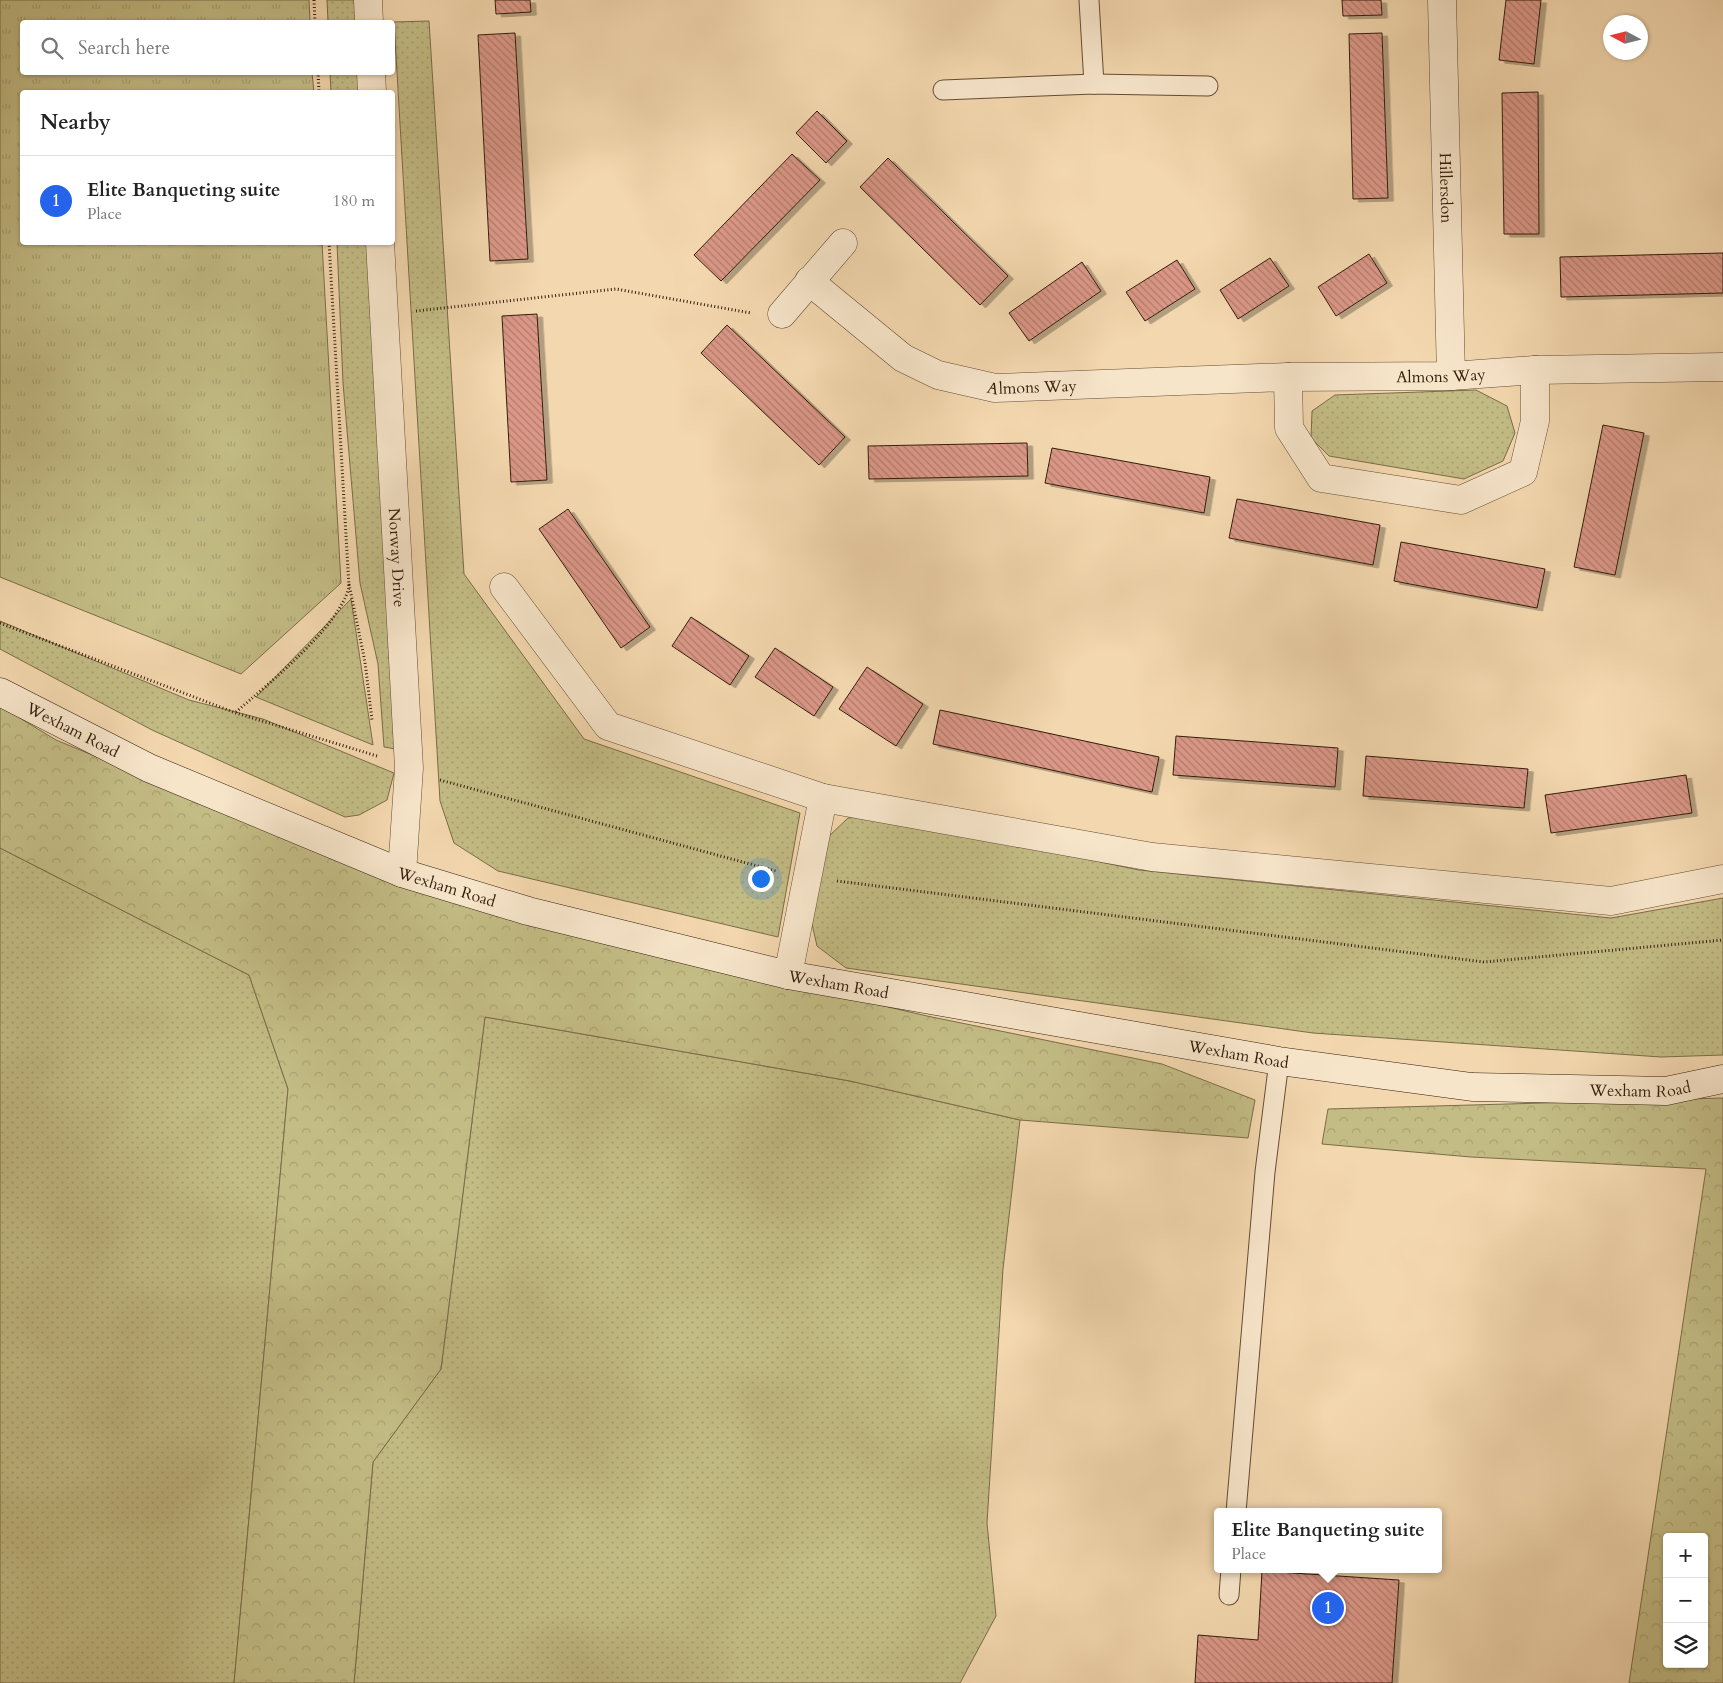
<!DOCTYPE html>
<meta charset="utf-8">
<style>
body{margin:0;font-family:Cardo,serif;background:#f6f6f6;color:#222}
.controls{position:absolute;right:15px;bottom:15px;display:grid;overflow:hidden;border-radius:5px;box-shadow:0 1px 4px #0004}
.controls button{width:45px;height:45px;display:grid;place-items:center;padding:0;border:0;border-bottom:1px solid #e0e0e0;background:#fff;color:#222;font:25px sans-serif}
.compass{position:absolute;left:1603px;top:15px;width:45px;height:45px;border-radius:50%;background:#fff;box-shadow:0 1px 4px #0004;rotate:277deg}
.you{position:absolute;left:760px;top:878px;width:18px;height:18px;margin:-12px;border:4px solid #fff;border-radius:50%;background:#1a73e8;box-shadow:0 0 0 8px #1a73e833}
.badge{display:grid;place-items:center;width:32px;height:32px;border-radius:50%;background:#2563eb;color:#fff;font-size:16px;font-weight:700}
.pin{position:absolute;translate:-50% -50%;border:2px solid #fff;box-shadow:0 1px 5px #0006}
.popup{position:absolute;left:1214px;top:1508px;width:228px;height:65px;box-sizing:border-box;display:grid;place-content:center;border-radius:5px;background:#fff;filter:drop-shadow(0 1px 4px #0005);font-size:16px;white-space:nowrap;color:#767676}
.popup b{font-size:19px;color:#222}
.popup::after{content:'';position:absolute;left:50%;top:100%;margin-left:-10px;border:10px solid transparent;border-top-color:#fff}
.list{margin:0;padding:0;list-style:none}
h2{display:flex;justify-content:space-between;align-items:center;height:65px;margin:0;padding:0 20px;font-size:21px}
h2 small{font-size:16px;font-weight:400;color:#767676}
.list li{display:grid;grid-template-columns:32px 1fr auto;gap:15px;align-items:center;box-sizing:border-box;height:90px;padding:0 20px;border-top:1px solid #e0e0e0}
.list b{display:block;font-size:19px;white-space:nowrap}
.list p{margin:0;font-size:16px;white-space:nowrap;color:#767676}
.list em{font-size:16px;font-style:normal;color:#767676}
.icon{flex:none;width:28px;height:28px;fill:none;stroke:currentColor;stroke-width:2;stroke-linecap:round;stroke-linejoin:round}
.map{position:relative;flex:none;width:1723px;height:1683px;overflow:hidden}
.search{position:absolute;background:#fff;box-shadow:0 1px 4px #0004;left:20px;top:20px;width:375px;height:55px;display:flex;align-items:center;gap:12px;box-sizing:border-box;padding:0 18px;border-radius:5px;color:#767676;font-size:19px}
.panel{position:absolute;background:#fff;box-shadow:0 1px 4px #0004;left:20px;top:90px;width:375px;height:155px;border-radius:5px}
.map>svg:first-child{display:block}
</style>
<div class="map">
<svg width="1723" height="1683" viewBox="0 0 1723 1683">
<defs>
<pattern id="grass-dots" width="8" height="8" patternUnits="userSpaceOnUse" patternTransform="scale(1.25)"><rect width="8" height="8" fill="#c3bc85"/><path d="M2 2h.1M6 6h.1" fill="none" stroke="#a8a172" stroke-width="1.8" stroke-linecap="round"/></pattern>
<pattern id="forest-crowns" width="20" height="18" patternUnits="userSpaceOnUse" patternTransform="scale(1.25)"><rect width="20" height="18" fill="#c3bc85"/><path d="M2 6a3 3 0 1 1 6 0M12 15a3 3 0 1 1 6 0" fill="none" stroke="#a8a172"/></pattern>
<pattern id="park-tufts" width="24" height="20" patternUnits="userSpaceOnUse" patternTransform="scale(1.25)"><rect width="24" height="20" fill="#c3bc85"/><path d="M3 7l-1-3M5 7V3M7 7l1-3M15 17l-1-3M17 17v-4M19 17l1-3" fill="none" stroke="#a8a172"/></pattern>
<pattern id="building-back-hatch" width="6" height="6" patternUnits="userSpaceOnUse" patternTransform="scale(1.25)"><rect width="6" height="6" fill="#db9787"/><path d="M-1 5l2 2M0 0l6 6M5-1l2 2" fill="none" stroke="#b27b6d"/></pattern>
<filter id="shadow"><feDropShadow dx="5.5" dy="3" stdDeviation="0" flood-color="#0004"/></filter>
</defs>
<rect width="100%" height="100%" fill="#f3d7ae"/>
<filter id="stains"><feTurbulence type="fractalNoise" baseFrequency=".004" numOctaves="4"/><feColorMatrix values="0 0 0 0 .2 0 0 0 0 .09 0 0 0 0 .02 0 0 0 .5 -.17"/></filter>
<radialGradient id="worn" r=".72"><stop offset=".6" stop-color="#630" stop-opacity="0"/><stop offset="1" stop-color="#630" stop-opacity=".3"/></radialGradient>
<!-- grass -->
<g fill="url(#grass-dots)" stroke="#7c6c48">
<polygon points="327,0 358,0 359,22 328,22"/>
<polygon points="429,21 464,574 584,739 800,813 778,937 498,871 454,843 440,801 394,22"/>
<polygon points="330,73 361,73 362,92 331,92"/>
<polygon points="337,243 370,243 395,749 384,747 378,664 360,583 343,383"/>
<polygon points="1476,390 1507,406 1515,433 1503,461 1464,479 1329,456 1311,438 1312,411 1335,395"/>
<polygon points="351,599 373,745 256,697"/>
<polygon points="0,621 189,700 263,719 394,773 387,800 359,815 345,817 152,730 0,649"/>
<polygon points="878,816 1139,870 1611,918 1723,898 1723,1055 1661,1057 1313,1033 846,968 817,946 810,915 828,837 848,818"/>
<polygon points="0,848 249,975 288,1089 234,1683 0,1683"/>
<polygon points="485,1017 850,1081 1020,1120 1003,1269 987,1523 996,1616 960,1683 354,1683 373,1462 441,1369"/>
</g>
<!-- forest -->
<g fill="url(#forest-crowns)" stroke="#7c6c48" fill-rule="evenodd">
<polygon points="0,706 56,740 354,863 548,928 927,1016 1162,1064 1255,1100 1248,1138 1020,1120 850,1081 485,1017 441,1369 373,1462 354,1683 234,1683 288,1089 249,975 0,848"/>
<path d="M 1723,1098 L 1723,1683 L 1629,1683 L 1706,1169 L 1471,1157 L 1322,1144 L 1328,1109 ZM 1667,1537 L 1704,1537 L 1704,1664 L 1667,1664 Z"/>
</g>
<!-- park -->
<polygon fill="url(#park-tufts)" stroke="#7c6c48" points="0,0 309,0 310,22 22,22 22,72 312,73 314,92 22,92 22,242 322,243 341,583 241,674 0,577"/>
<!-- building -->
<g fill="url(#building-back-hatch)" stroke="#341d0c" filter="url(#shadow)">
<polygon points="495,0 530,0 531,12 496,14"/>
<polygon points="1342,0 1381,0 1382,15 1343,16"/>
<polygon points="1506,0 1541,0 1534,64 1499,60"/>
<polygon points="515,33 528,259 490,261 478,35"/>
<polygon points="1382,33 1388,198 1353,199 1349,34"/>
<polygon points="1538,92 1539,234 1504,234 1502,93"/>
<polygon points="817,111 847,141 826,163 796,133"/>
<polygon points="792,154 820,180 721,281 694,255"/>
<polygon points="888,158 1008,276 980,305 860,187"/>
<polygon points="1723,253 1723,293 1561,297 1560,257"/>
<polygon points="1369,254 1387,283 1336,316 1318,287"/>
<polygon points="1270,258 1289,286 1238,319 1220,290"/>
<polygon points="1177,260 1195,289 1145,321 1126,292"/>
<polygon points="1082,262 1101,291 1029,341 1009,313"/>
<polygon points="537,314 547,480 511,482 502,316"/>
<polygon points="727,325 845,437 819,465 701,353"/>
<polygon points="1603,425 1644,433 1615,575 1574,567"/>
<polygon points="1027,443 1028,476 869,479 868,446"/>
<polygon points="1052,448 1210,477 1204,513 1045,483"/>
<polygon points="1237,499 1380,525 1373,565 1229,538"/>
<polygon points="568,509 650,627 621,648 539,529"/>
<polygon points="1401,542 1545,569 1537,608 1394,581"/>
<polygon points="691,617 749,656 730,685 672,646"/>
<polygon points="775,648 833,687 814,716 755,677"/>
<polygon points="867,667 923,704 896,746 839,709"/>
<polygon points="940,710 1159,757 1152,792 933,744"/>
<polygon points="1176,736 1338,748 1335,787 1173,775"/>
<polygon points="1366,756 1528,769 1524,808 1363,796"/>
<polygon points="1686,775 1692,813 1551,833 1545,795"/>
<polygon points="1262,1571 1399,1580 1392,1683 1195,1683 1198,1635 1258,1640"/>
</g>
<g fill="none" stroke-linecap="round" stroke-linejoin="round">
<!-- lane casing -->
<g stroke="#644c34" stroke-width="21">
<g id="lane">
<polyline points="1089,0 1094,84"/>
<polyline points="943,90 1094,84 1208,86"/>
<polyline points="1236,1512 1265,1172 1279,1061"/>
<polyline points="1229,1595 1231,1569"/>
</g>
</g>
<!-- street casing -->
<g stroke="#644c34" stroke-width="29">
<g id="street">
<polyline points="368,0 369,22"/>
<path id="s1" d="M 1442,0 L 1451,376"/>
<polyline points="371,72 372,92"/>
<path id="s2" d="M 380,242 L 409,768 L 402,873"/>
<path id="s3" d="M 809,281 L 903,358 L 938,375 L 995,388 L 1288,377 L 1451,376 L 1535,370 L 1723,367"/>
<polyline points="782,314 843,243"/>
<polyline points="1288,377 1289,428 1321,478 1461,500 1523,472 1535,421 1535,370"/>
<polyline points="504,587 608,726 823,798 1152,857 1611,901 1723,879"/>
<polyline points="788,975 823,798"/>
</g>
</g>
<!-- secondary casing -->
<g stroke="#341d0c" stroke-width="29">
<g id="secondary">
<path id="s4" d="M 0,692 L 149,768 L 402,873 L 528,911 L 788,975 L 1279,1061 L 1472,1087 L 1666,1091 L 1723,1079"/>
</g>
</g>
<!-- path -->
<g stroke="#341d0c" stroke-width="3" stroke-dasharray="1 2.5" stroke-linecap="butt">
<polyline points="314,0 315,22"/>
<polyline points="318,72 319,92"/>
<polyline points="416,311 616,289 751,313"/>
<polyline points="349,584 365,662 372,720"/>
<polyline points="0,623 236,713 377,756"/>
<path d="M 236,712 C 267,685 340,626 349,587 L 329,242"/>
<polyline points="440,780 776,871"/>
<polyline points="837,881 1484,962 1723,940"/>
</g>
<!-- lane -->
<use href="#lane" stroke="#f7e5ca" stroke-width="19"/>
<!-- street -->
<use href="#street" stroke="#f7e5ca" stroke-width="28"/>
<!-- secondary -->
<use href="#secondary" stroke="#f7e5ca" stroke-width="28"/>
</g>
<g text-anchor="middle" stroke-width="5" stroke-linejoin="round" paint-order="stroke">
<!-- street labels -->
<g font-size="16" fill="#341d0c" stroke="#f7e5ca">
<text dy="6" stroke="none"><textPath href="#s1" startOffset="188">Hillersdon</textPath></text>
<text dy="6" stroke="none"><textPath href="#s3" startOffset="665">Almons Way</textPath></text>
<text dy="6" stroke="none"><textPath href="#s3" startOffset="256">Almons Way</textPath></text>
<text dy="6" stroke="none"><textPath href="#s2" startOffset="316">Norway Drive</textPath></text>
<text dy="6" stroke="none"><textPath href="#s4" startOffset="82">Wexham Road</textPath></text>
<text dy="6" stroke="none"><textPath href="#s4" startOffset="488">Wexham Road</textPath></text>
<text dy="6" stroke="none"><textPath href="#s4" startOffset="892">Wexham Road</textPath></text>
<text dy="6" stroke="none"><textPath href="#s4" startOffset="1298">Wexham Road</textPath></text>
<text dy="6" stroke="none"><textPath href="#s4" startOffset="1702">Wexham Road</textPath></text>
</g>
</g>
<rect width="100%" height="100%" filter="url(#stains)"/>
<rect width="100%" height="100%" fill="url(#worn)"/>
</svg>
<div class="controls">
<button>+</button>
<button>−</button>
<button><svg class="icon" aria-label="layers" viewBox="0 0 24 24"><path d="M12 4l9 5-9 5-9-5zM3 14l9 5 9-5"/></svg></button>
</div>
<svg class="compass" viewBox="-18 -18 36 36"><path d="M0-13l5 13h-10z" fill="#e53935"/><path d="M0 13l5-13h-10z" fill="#767676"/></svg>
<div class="you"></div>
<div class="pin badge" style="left:1328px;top:1608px">1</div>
<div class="popup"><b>Elite Banqueting suite</b>Place</div>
<div class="search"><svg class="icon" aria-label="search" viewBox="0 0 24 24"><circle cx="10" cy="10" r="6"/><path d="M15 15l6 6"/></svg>Search here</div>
<section class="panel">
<h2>Nearby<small></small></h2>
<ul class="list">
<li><span class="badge">1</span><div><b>Elite Banqueting suite</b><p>Place</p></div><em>180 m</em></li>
</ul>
</section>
</div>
